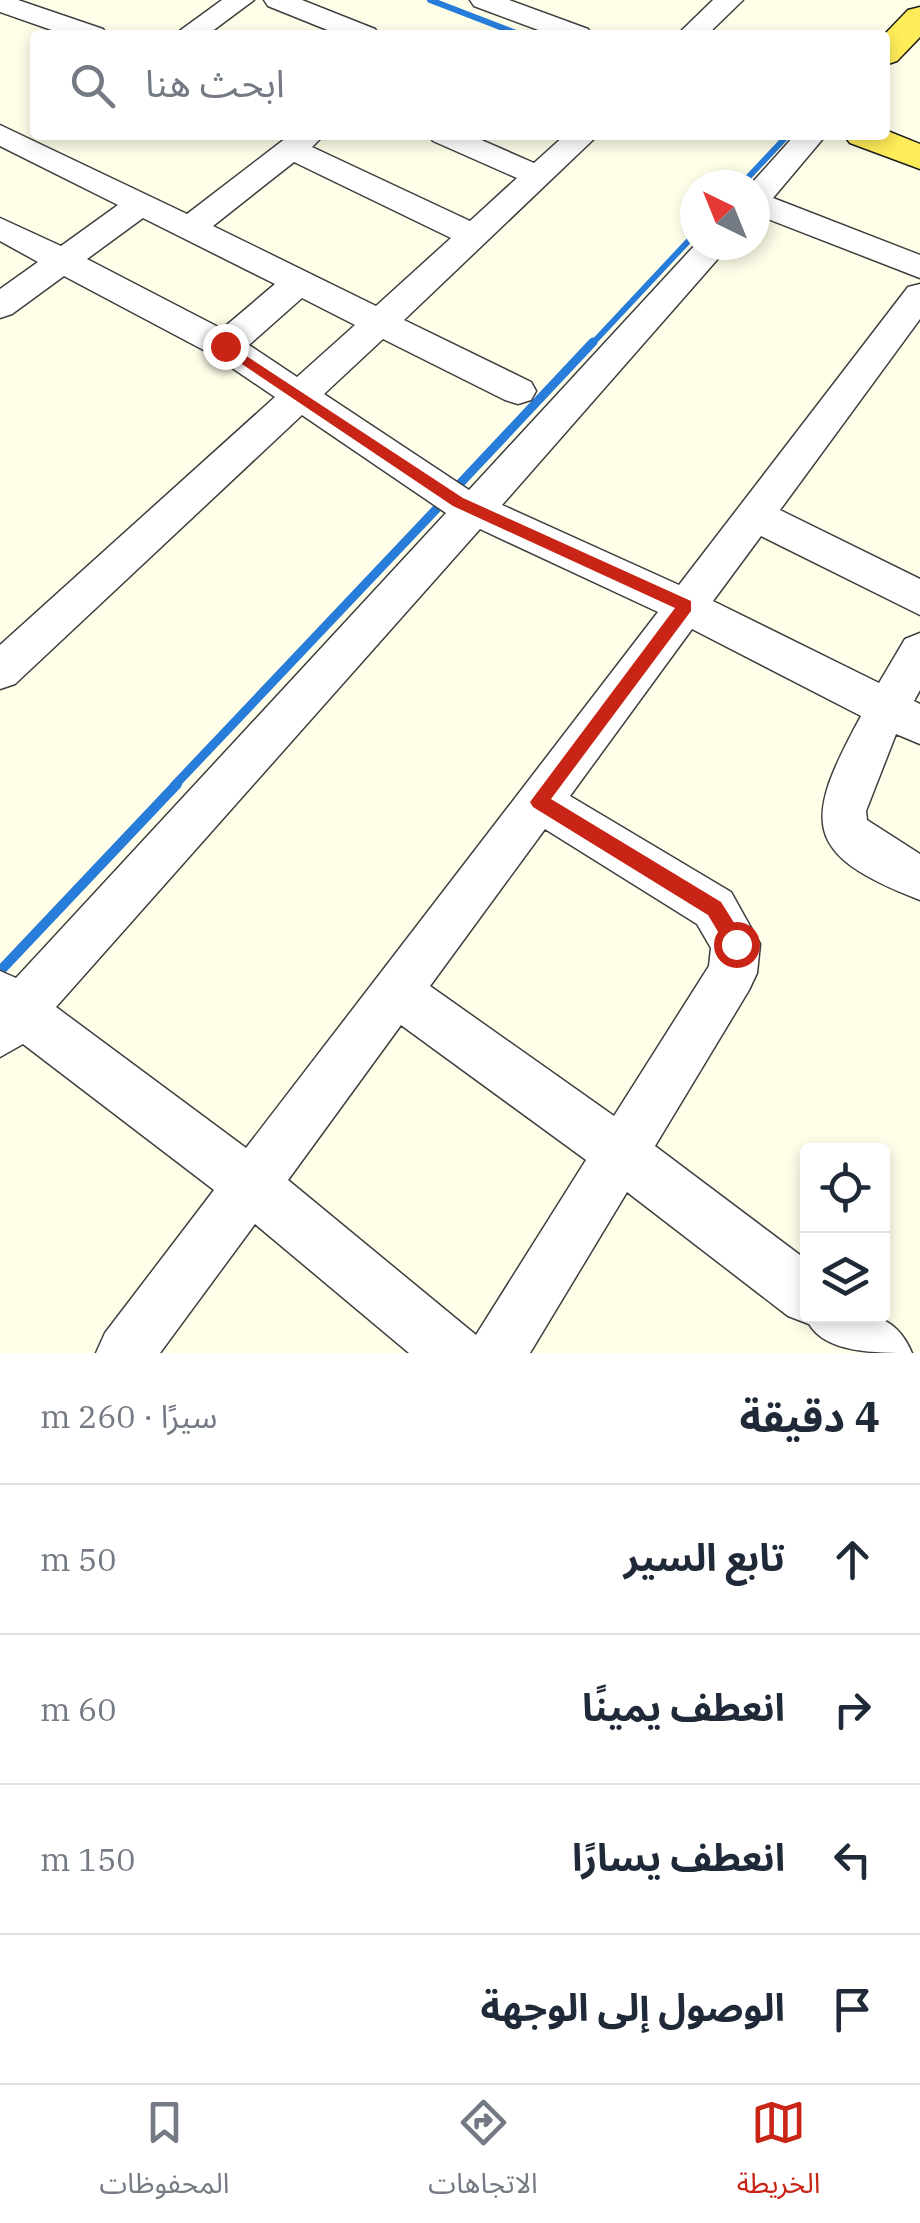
<!DOCTYPE html>
<html lang="ar">
<meta charset="utf-8">
<style>
body{margin:0;font-family:"IBM Plex Serif","Noto Sans Arabic",serif;background:#f2f2f3;color:#1f2937;direction:rtl}
.controls{position:absolute;right:30px;bottom:30px;display:grid;overflow:hidden;border-radius:10px;box-shadow:0 5px 15px #0003}
.controls button{width:90px;height:90px;display:grid;place-items:center;padding:0;border:0;border-bottom:2px solid #e0e1e3;background:#fff;color:#1f2937;font:50px sans-serif}
.compass{position:absolute;left:680px;top:170px;width:90px;height:90px;border-radius:50%;background:#fff;box-shadow:0 5px 15px #0003;rotate:317deg}
.stop{position:absolute;width:30px;height:30px;margin:-22px;border:8px solid #c82517;border-radius:50%;background:#fff}
.stop.end{background:#c82517;border-color:#fff;box-shadow:0 2px 10px #0008}
.list{margin:0;padding:0;list-style:none}
h2{display:flex;justify-content:space-between;align-items:center;height:130px;margin:0;padding:0 40px;font-size:42px}
h2 small{font-size:32px;font-weight:400;color:#747a83}
.list li{display:grid;grid-template-columns:65px 1fr auto;gap:30px;align-items:center;box-sizing:border-box;height:150px;padding:0 40px;border-top:2px solid #e0e1e3}
.list b{display:block;font-size:38px;white-space:nowrap}
.list em{font-size:32px;font-style:normal;color:#747a83}
.icon{flex:none;width:55px;height:55px;fill:none;stroke:currentColor;stroke-width:2;stroke-linecap:round;stroke-linejoin:round}
.map{position:relative;flex:none;width:920px;height:1353px;overflow:hidden;direction:ltr}
.search{position:absolute;background:#fff;box-shadow:0 5px 15px #0003;left:30px;right:30px;top:30px;height:110px;display:flex;align-items:center;gap:25px;box-sizing:border-box;padding:0 35px;border-radius:10px;color:#747a83;font-size:38px}
.sheet{height:730px;background:#fff}
nav{display:flex;justify-content:space-around;align-items:center;box-sizing:border-box;height:140px;border-top:2px solid #e0e1e3;background:#fff;font-size:28px;color:#747a83}
nav a{display:grid;justify-items:center;gap:5px}
nav .on{color:#c82517}
.map>svg:first-child{display:block}
</style>
<div class="map">
<svg width="920" height="1353" viewBox="0 0 920 1353">
<rect width="100%" height="100%" fill="#fffee9"/>
<g fill="none" stroke-linecap="round" stroke-linejoin="round">
<!-- stream-far2 -->
<g stroke="#287cda" stroke-width="6">
<polyline points="430,0 521,35"/>
<polyline points="741,185 786,137 780,135"/>
<polyline points="591,345 695,234"/>
</g>
<!-- stream-far1 -->
<g stroke="#287cda" stroke-width="9">
<polyline points="453,491 593,342"/>
<polyline points="174,786 443,502"/>
</g>
<!-- stream -->
<polyline stroke="#287cda" stroke-width="10" points="0,971 177,784"/>
<!-- minor casing -->
<g stroke="#3e3e3e" stroke-width="3">
<g id="minor">
<polygon points="0,0 18,0 103,29 107,35 66,35 0,12"/>
<polygon points="222,0 254,0 207,35 174,35"/>
<polygon points="264,0 302,0 375,29 379,35 340,35 268,6"/>
<polygon points="470,0 509,0 588,29 592,35 552,35 474,6"/>
<polygon points="713,0 743,0 707,35 677,35"/>
<path d="M 0,125 L 187,214 L 290,135 L 324,135 L 312,147 L 470,221 L 517,178 L 433,141 L 429,135 L 470,135 L 534,163 L 565,135 L 598,135 L 404,320 L 531,382 L 536,391 L 531,400 L 518,404 L 505,400 L 383,339 L 324,394 L 469,490 L 695,245 L 730,245 L 502,505 L 679,585 L 908,287 L 920,284 L 920,319 L 780,510 L 920,579 L 920,615 L 761,536 L 713,601 L 879,683 L 905,639 L 920,633 L 920,690 L 914,701 L 920,704 L 920,744 L 896,734 L 866,811 L 867,820 L 920,854 L 920,900 C 800,854 804,821 861,716 L 692,629 L 570,796 L 731,892 L 760,944 L 757,973 L 749,990 L 655,1146 L 808,1261 L 808,1316 C 853,1316 891,1303 912,1353 C 875,1353 826,1353 809,1324 L 788,1316 L 627,1192 L 530,1353 L 409,1353 L 255,1224 L 160,1353 L 96,1353 L 105,1333 L 214,1190 L 23,1044 L 0,1057 L 0,971 L 16,978 L 446,513 L 302,415 L 15,684 L 0,689 L 0,645 L 275,397 L 213,355 L 64,276 L 12,314 L 0,318 L 0,289 L 38,262 L 0,241 L 0,218 L 61,246 L 118,205 L 0,146 ZM 294,162 L 451,238 L 376,306 L 213,226 ZM 143,218 L 275,284 L 222,329 L 87,259 ZM 302,298 L 355,325 L 297,377 L 249,345 ZM 480,529 L 658,612 L 246,1148 L 56,1007 ZM 545,829 L 697,924 L 711,948 L 709,966 L 614,1116 L 430,986 ZM 401,1025 L 586,1160 L 476,1335 L 288,1180 Z"/>
<polygon points="795,135 826,135 773,198 920,255 920,278 755,214 755,185 750,185"/>
</g>
</g>
<!-- major casing -->
<g stroke="#1c1c1c" stroke-width="3">
<g id="major">
<polygon points="920,7 920,37 897,61 885,65 884,35 908,10"/>
<polygon points="885,130 920,144 920,169 850,143 844,135 885,135"/>
</g>
</g>
<!-- minor -->
<use href="#minor" fill="#fff" fill-rule="evenodd"/>
<!-- major -->
<use href="#major" fill="#ffec59" fill-rule="evenodd"/>
</g>
<!-- route -->
<polygon fill="#c82517" points="225,342 463,498 691,601 691,611 551,799 721,902 743,937 743,950 729,950 708,915 533,807 530,802 675,608 453,506 221,350 221,343"/>
</svg>
<div class="controls">
<button><svg class="icon" aria-label="locate" viewBox="0 0 24 24"><circle cx="12" cy="12" r="6"/><path d="M12 2v4M12 18v4M2 12h4M18 12h4"/></svg></button>
<button><svg class="icon" aria-label="layers" viewBox="0 0 24 24"><path d="M12 4l9 5-9 5-9-5zM3 14l9 5 9-5"/></svg></button>
</div>
<svg class="compass" viewBox="-18 -18 36 36"><path d="M0-13l5 13h-10z" fill="#e53935"/><path d="M0 13l5-13h-10z" fill="#747a83"/></svg>
<div class="stop" style="left:736px;top:944px"></div>
<div class="stop end" style="left:225px;top:346px"></div>
<div class="search"><svg class="icon" aria-label="search" viewBox="0 0 24 24"><circle cx="10" cy="10" r="6"/><path d="M15 15l6 6"/></svg>ابحث هنا</div>
</div>
<section class="sheet">
<h2>4 دقيقة<small>سيرًا · 260 m</small></h2>
<ul class="list">
<li><svg class="icon" aria-label="ahead" viewBox="0 0 24 24"><path d="M12 20V5M6 11l6-6 6 6"/></svg><div><b>تابع السير</b></div><em>50 m</em></li>
<li><svg class="icon" aria-label="right" viewBox="0 0 24 24"><path d="M7 20v-9h11M14 6l5 5-5 5"/></svg><div><b>انعطف يمينًا</b></div><em>60 m</em></li>
<li><svg class="icon" aria-label="left" viewBox="0 0 24 24"><path d="M17 20v-9H6M10 6l-5 5 5 5"/></svg><div><b>انعطف يسارًا</b></div><em>150 m</em></li>
<li><svg class="icon" aria-label="arrive" viewBox="0 0 24 24"><path d="M6 21V4h12l-3 4 3 4H6"/></svg><div><b>الوصول إلى الوجهة</b></div></li>
</ul>
</section>
<nav>
<a class="on"><svg class="icon" aria-label="map" viewBox="0 0 24 24"><path d="M3 6l6-2 6 2 6-2v14l-6 2-6-2-6 2zM9 4v14M15 6v14"/></svg>الخريطة</a>
<a><svg class="icon" aria-label="directions" viewBox="0 0 24 24"><path d="M12 3l9 9-9 9-9-9zM9 14v-3h6M13 9l2 2-2 2"/></svg>الاتجاهات</a>
<a><svg class="icon" aria-label="saved" viewBox="0 0 24 24"><path d="M7 4h10v16l-5-4-5 4z"/></svg>المحفوظات</a>
</nav>
